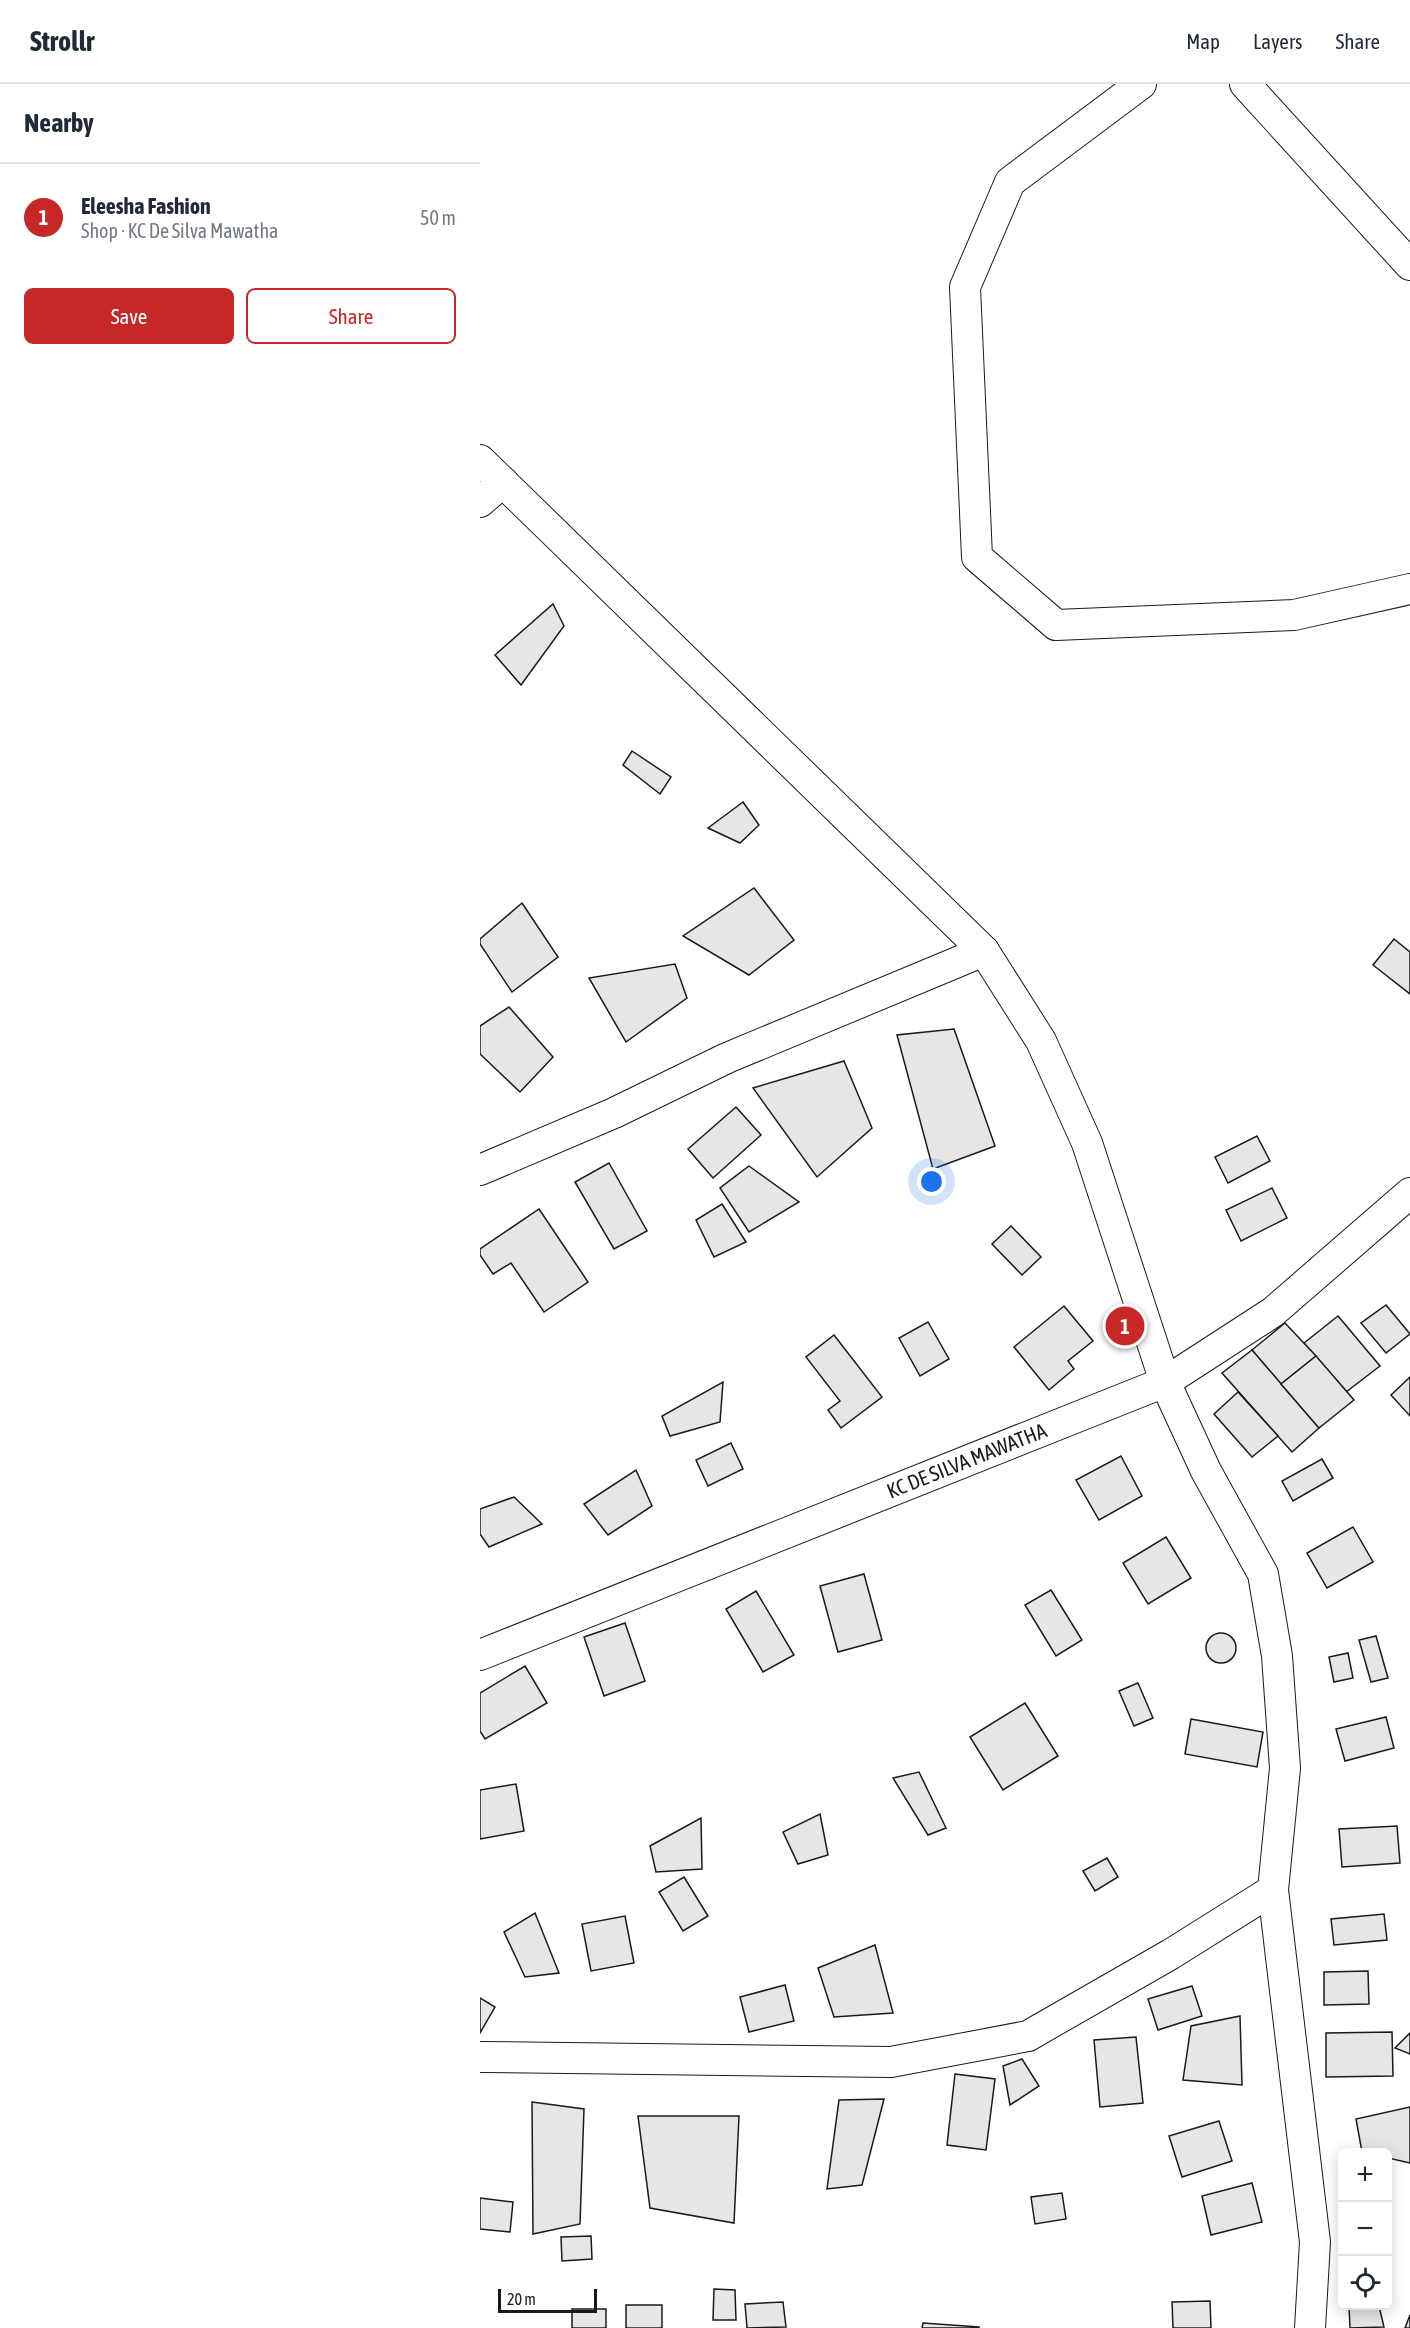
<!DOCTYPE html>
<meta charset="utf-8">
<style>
body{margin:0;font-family:"Asap Condensed",sans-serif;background:#f2f2f3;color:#1f2937}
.controls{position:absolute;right:18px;bottom:18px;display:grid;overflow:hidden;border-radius:9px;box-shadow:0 3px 15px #0003}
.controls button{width:54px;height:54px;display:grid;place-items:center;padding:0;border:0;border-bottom:2px solid #e0e1e3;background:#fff;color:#1f2937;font:30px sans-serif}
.scale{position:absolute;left:18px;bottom:15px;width:99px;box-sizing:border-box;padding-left:6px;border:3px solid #1a1a1a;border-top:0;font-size:16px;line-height:21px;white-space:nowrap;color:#1a1a1a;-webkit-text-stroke:4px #fff;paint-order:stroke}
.you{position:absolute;left:452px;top:1098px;width:21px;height:21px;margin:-15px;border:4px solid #fff;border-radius:50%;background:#1a73e8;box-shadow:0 0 0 9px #1a73e833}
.badge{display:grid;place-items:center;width:39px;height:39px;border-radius:50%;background:#c62828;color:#fff;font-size:20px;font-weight:700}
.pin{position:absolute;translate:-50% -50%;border:3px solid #fff;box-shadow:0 2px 6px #0006}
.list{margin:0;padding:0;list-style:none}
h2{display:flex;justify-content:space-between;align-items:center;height:78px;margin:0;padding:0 24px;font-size:26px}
h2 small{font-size:20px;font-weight:400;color:#747a83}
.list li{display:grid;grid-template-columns:39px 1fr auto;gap:18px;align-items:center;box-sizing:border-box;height:108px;padding:0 24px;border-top:2px solid #e0e1e3}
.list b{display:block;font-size:22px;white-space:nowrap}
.list p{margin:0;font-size:20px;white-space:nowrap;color:#747a83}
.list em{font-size:20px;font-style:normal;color:#747a83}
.actions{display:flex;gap:12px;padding:18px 24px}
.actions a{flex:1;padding:14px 0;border:2px solid #c62828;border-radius:9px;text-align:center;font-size:21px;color:#c62828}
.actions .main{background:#c62828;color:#fff}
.icon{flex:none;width:33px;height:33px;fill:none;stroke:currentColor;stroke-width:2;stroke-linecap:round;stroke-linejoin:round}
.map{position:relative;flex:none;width:930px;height:2244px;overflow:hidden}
header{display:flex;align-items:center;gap:36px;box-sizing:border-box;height:84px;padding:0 30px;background:#fff;border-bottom:2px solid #e0e1e3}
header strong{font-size:28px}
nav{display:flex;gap:33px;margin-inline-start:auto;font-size:21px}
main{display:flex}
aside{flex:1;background:#fff}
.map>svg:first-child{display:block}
</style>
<header>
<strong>Strollr</strong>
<nav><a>Map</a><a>Layers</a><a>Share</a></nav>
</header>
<main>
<aside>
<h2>Nearby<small></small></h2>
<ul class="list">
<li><span class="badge">1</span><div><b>Eleesha Fashion</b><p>Shop · KC De Silva Mawatha</p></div><em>50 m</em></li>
</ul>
<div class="actions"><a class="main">Save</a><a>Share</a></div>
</aside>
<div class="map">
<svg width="930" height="2244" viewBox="0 0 930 2244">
<rect width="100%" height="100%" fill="#fff"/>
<!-- building -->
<g fill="#e6e6e6" stroke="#1a1a1a" stroke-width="1.5">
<polygon points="73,520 84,542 41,601 15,571"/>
<polygon points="152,667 191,693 180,710 143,681"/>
<polygon points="263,718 279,741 260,759 228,744"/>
<polygon points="274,804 314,856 269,891 203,852"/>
<polygon points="42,819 78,873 32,908 0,860 0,855"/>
<polygon points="914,855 930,868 930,910 893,881"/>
<polygon points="195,880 207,914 146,958 109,894"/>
<polygon points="29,923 73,973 40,1008 0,970 0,942"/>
<polygon points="474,945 515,1062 453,1085 417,951"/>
<polygon points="364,977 392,1044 337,1093 273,1004"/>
<polygon points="256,1023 281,1051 233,1094 208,1065"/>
<polygon points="777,1052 790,1077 748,1099 735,1073"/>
<polygon points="129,1079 167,1147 134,1165 95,1098"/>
<polygon points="269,1082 319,1118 269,1148 240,1104"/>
<polygon points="792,1104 807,1134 761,1157 746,1126"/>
<polygon points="242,1120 266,1158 234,1173 216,1136"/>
<polygon points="59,1125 108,1198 64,1228 31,1179 13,1190 0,1171 0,1165"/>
<polygon points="531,1142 561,1173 542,1191 512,1160"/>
<polygon points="906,1221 930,1250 906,1269 881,1239"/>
<polygon points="584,1222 613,1257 588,1277 594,1285 569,1306 534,1263"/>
<polygon points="858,1232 900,1282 866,1308 824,1259"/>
<polygon points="448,1238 469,1275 440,1292 419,1254"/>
<polygon points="805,1239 836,1272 801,1300 772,1266"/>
<polygon points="354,1251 402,1313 361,1344 348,1326 360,1317 326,1273"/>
<polygon points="772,1266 839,1344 812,1368 742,1289"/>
<polygon points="836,1272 874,1316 839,1344 801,1300"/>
<polygon points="930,1293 930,1332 911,1311"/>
<polygon points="243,1298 240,1338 190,1352 182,1332"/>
<polygon points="758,1308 798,1352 772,1373 734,1330"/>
<polygon points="251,1359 263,1385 228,1402 216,1376"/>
<polygon points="641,1372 662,1412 619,1436 596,1396"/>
<polygon points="842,1375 853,1394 813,1417 802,1397"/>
<polygon points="156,1386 172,1422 128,1451 104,1420"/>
<polygon points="34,1413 62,1440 9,1463 0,1450 0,1425"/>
<polygon points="873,1443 893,1478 847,1504 827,1469"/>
<polygon points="686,1453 711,1494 668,1520 643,1479"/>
<polygon points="384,1490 402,1556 358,1568 340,1502"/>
<polygon points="571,1506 602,1556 576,1572 545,1521"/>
<polygon points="276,1507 314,1571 283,1588 246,1525"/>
<polygon points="145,1539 165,1597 124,1612 104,1553"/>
<circle cx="741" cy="1564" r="15"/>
<polygon points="896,1552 908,1594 891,1598 879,1556"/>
<polygon points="868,1569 873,1594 854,1598 849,1573"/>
<polygon points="45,1582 67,1619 5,1655 0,1647 0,1609"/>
<polygon points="658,1599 673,1634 654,1642 639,1607"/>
<polygon points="545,1619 578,1672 523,1706 490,1653"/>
<polygon points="906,1633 914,1664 865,1677 856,1645"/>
<polygon points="711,1635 783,1648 777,1683 705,1670"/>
<polygon points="439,1688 466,1744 448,1751 413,1694"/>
<polygon points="36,1700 44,1747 0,1755 0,1706"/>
<polygon points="340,1730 348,1771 318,1780 303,1748"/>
<polygon points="221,1734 222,1785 176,1788 170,1762"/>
<polygon points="917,1742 920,1779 862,1783 859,1745"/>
<polygon points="627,1774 638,1793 615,1807 603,1787"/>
<polygon points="204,1793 228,1832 203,1847 179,1808"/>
<polygon points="55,1829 79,1889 45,1893 24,1848"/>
<polygon points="904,1830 907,1856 854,1861 851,1835"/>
<polygon points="145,1832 154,1879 111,1887 102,1840"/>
<polygon points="395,1861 413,1929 354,1933 338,1884"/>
<polygon points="888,1887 889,1920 844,1921 844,1888"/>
<polygon points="305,1901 314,1937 269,1948 260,1913"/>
<polygon points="712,1902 722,1932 678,1946 668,1915"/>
<polygon points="0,1914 15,1923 0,1949"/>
<polygon points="760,1932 762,2001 703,1996 711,1942"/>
<polygon points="912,1948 913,1992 846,1993 846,1949"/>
<polygon points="930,1949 930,1970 915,1964"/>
<polygon points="656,1953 663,2019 620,2023 614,1956"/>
<polygon points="542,1975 559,2002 530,2021 523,1982"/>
<polygon points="475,1990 515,1995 506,2066 467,2061"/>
<polygon points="404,2015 382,2101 347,2105 359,2016"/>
<polygon points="52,2018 104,2025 100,2140 53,2150"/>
<polygon points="930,2023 930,2079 908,2074 908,2068 882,2068 876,2035"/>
<polygon points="158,2032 259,2032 254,2139 170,2124"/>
<polygon points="739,2037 752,2077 702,2093 689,2052"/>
<polygon points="772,2099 782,2138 731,2151 722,2112"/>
<polygon points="582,2109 586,2135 555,2140 551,2113"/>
<polygon points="0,2114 33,2118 30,2148 0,2145"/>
<polygon points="111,2152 112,2175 82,2177 81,2153"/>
<polygon points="234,2205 255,2206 256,2236 233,2236"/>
<polygon points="730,2217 731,2244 693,2244 692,2218"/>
<polygon points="303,2218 306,2243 267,2244 265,2220"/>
<rect x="146" y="2221" width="36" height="23"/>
<polygon points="869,2222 899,2222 904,2243 870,2244"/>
<rect x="92" y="2225" width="34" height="19"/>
<polygon points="930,2231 930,2244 925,2244"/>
<polygon points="443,2239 499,2243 499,2244 442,2244"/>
</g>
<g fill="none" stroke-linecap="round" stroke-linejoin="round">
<!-- minor casing -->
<g stroke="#1a1a1a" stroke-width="32">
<g id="minor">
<polyline points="661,0 530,98 485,203 497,473 576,541 814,531 930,505"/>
<polyline points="765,0 930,181"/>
<polyline points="0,376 504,867 561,957 607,1059 685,1298 726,1387 783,1490 797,1572 805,1684 793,1806 835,2158 830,2244"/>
<polyline points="0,418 23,398"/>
<polyline points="0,1086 134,1029 247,974 504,867"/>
<path id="s1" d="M 0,1571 L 685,1298 L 793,1228 L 930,1109"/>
<polyline points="0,1973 411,1978 548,1952 691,1870 793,1806"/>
</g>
</g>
<!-- minor -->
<use href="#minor" stroke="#fff" stroke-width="30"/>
</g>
<g text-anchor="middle" stroke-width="4.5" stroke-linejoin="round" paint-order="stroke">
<!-- street labels -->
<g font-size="21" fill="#1a1a1a" stroke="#fff">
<text dy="7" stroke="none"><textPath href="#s1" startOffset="524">KC DE SILVA MAWATHA</textPath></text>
</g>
</g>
</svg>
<div class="controls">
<button>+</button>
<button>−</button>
<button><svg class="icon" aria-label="locate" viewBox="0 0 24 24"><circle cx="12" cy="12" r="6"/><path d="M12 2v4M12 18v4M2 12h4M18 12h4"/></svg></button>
</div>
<div class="scale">20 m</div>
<div class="you"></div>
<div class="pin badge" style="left:645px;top:1242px">1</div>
</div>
</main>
